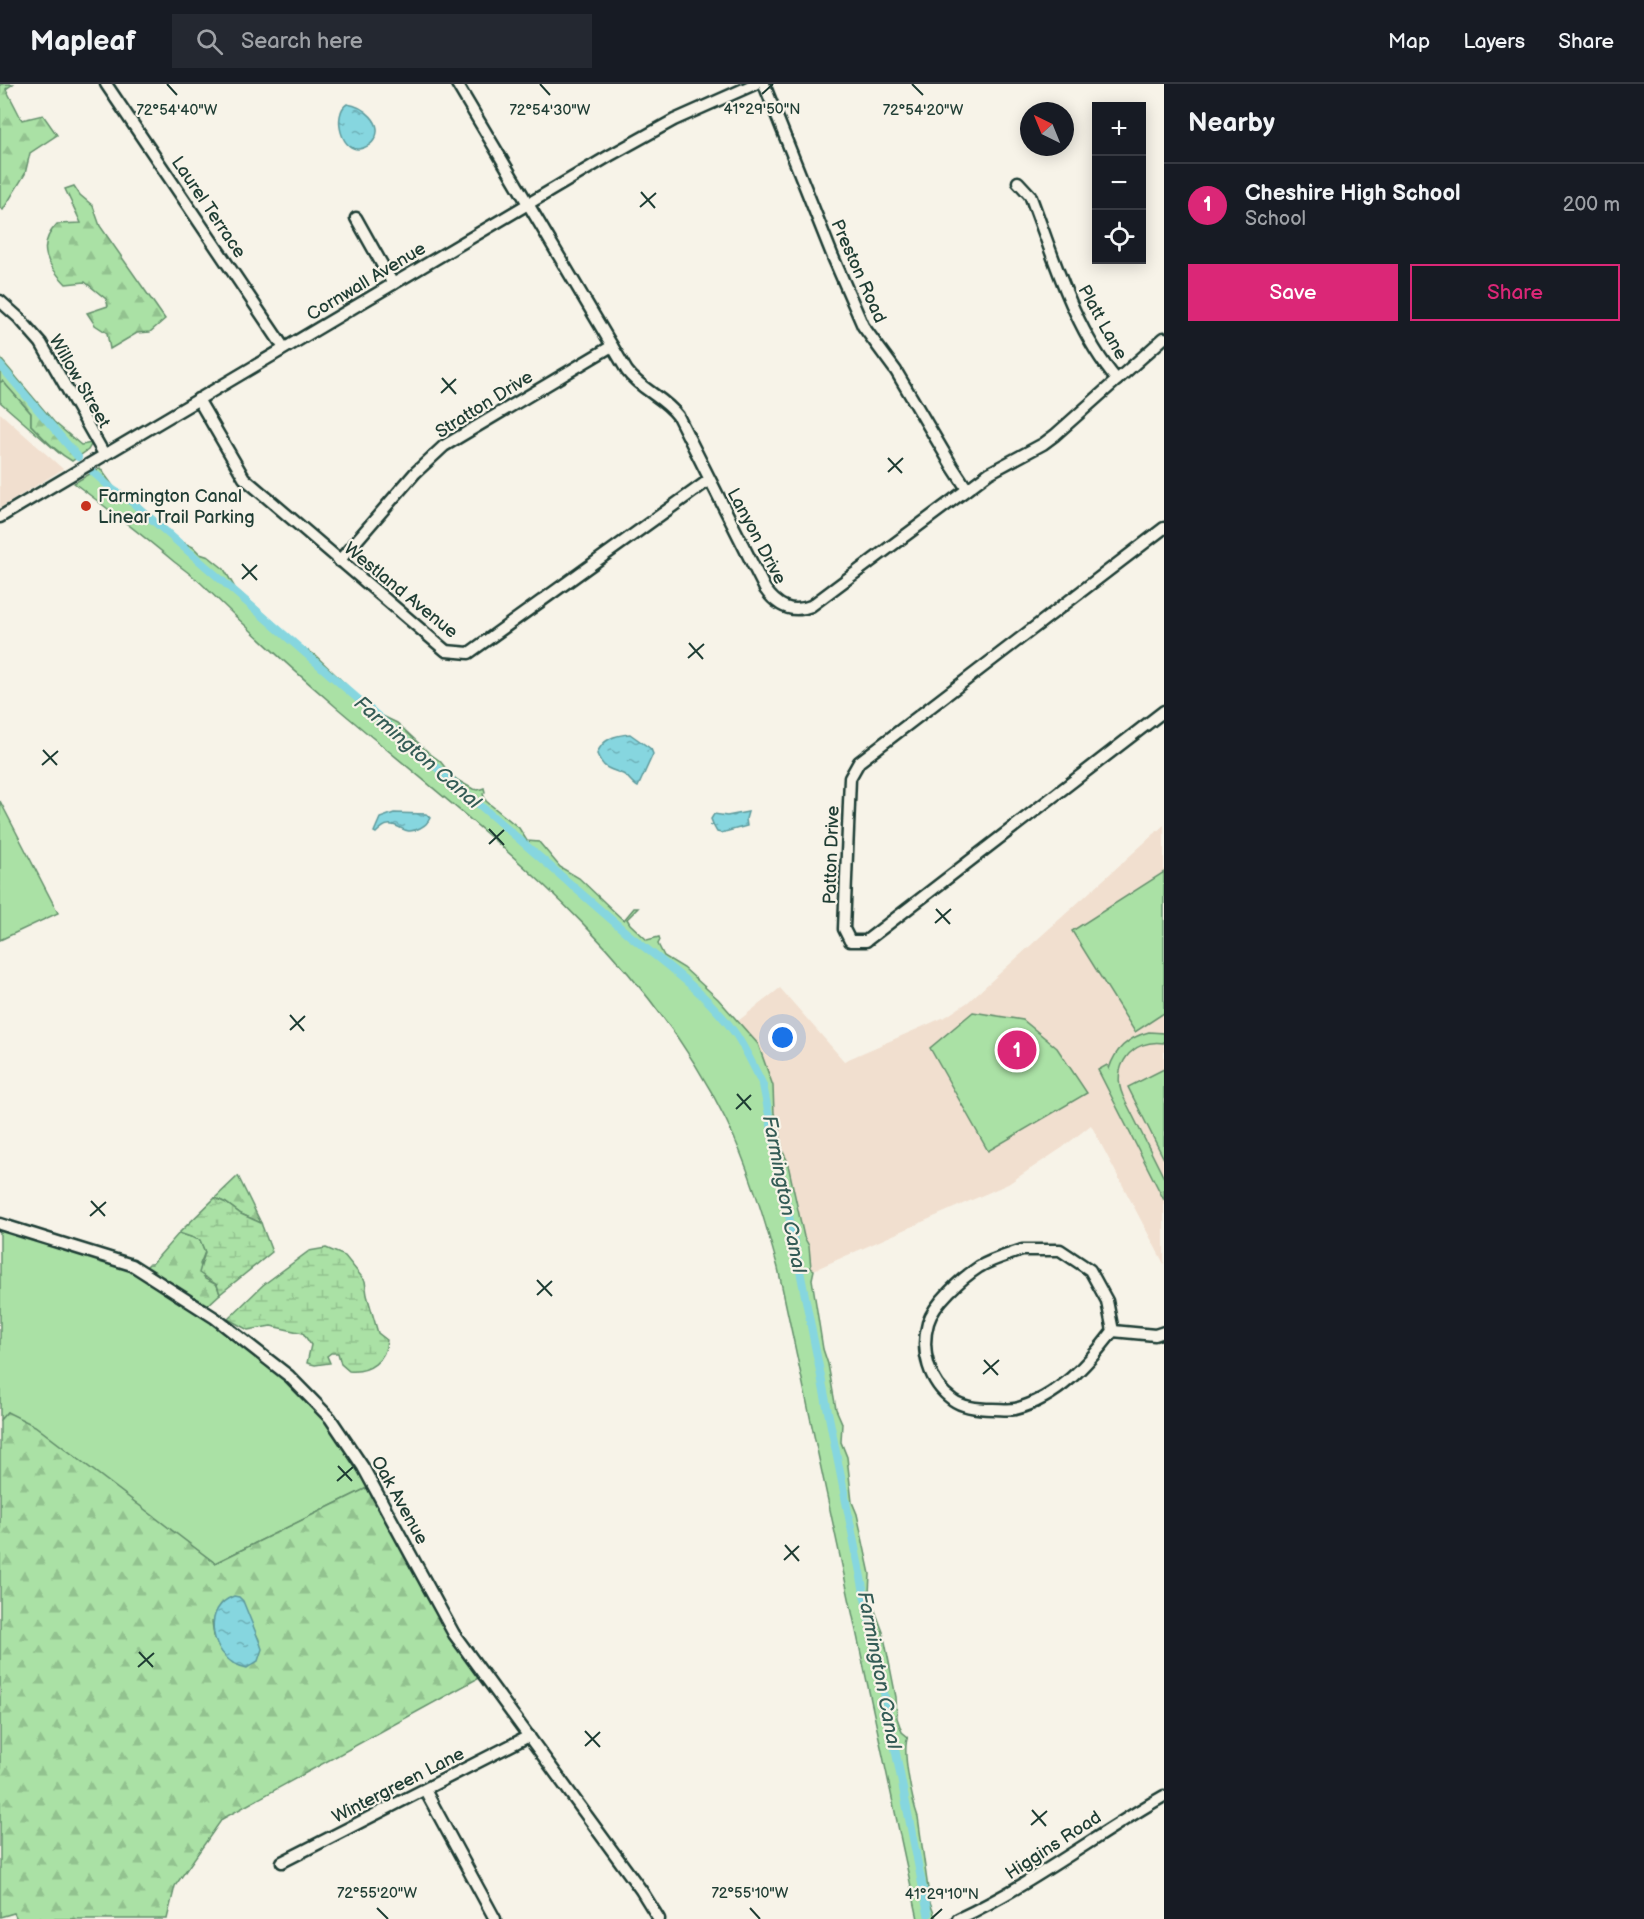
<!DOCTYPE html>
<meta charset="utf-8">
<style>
body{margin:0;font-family:"Balsamiq Sans",sans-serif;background:#242831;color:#f1f3f6}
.controls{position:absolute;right:18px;top:18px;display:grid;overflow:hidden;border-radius:0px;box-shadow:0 3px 15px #0003}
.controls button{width:54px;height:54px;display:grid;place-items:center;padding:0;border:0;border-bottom:2px solid #363941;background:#171b24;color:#f1f3f6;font:30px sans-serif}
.compass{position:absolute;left:1020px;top:18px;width:54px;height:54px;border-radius:50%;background:#171b24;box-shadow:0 3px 15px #0003;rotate:317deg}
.you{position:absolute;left:783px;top:954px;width:21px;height:21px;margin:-15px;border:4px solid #fff;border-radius:50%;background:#1a73e8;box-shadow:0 0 0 9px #1a73e833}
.badge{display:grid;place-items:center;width:39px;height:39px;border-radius:50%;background:#db2777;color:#fff;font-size:20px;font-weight:700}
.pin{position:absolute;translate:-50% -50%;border:3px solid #fff;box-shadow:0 2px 6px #0006}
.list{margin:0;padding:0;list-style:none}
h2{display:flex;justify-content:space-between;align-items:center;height:78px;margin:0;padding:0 24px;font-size:26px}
h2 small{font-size:20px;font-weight:400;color:#9ea1a6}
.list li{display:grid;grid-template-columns:39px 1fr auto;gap:18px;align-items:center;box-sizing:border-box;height:84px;padding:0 24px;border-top:2px solid #363941}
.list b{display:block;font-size:22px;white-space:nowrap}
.list p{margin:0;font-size:20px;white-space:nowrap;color:#9ea1a6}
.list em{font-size:20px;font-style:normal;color:#9ea1a6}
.actions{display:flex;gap:12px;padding:18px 24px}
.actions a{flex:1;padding:14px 0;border:2px solid #db2777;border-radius:0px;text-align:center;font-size:21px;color:#db2777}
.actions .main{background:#db2777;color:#fff}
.icon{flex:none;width:33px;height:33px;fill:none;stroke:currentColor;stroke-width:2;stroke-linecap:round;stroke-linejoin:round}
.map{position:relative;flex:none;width:1164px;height:1835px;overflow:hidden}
header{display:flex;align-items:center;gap:36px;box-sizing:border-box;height:84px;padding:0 30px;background:#171b24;border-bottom:2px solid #363941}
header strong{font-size:28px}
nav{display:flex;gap:33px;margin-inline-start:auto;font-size:21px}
.search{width:420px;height:54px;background:#242831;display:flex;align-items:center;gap:15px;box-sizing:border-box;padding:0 21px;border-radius:0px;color:#9ea1a6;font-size:22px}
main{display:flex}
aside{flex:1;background:#171b24}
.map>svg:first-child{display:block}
</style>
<header>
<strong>Mapleaf</strong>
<div class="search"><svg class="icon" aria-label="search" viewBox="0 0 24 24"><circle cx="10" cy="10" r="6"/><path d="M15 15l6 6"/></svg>Search here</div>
<nav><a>Map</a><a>Layers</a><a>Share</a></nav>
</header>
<main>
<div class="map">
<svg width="1164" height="1835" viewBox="0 0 1164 1835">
<defs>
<pattern id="forest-firs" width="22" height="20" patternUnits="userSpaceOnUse" patternTransform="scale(1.5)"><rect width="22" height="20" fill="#aae1a5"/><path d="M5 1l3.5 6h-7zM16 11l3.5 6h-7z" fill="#92c28f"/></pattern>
<pattern id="wetland-marsh" width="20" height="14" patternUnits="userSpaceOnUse" patternTransform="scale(1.5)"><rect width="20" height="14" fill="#aae1a5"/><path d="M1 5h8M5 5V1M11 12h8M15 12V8" fill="none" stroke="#92c28f"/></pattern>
<pattern id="water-ripples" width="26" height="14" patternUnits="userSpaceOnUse" patternTransform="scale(1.5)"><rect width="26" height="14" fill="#86d6df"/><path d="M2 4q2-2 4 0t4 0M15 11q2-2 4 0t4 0" fill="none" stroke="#6dafb6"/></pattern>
</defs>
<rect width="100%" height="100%" fill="#f7f3e8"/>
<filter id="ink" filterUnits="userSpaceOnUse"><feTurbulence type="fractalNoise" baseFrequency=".0167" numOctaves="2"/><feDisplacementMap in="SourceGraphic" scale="12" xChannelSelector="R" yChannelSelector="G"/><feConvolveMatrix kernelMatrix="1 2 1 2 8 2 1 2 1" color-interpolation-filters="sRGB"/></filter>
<g filter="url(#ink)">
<!-- built -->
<g fill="#f1dfcf">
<polygon points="0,329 63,385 0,424"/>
<polygon points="1164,741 1164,1180 1091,1041 1062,1064 1008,1100 814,1186 811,1184 808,1159 804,1153 800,1136 798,1122 782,1067 779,1043 774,1029 773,1002 759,963 738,937 780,904 844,977 947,932 968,918"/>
</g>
<!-- green -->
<g fill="#aae1a5" stroke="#648f6c" stroke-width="1.5">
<polygon points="3,297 31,329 31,341 60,370 0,318 0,298"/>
<path d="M 100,384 L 116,406 L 139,420 L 182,458 L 193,463 L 200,470 L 209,473 L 224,485 L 235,504 L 301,562 L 315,571 L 376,629 L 397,639 L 429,669 L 440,677 L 451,691 L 459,697 L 473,705 L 478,706 L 484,704 L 485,708 L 483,710 L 486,717 L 519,744 L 527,757 L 539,758 L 560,783 L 579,794 L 621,834 L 624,836 L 634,824 L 638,824 L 627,835 L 630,840 L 647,856 L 659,853 L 660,856 L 658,860 L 664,872 L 684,884 L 718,915 L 758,960 L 773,1002 L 774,1029 L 780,1047 L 782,1066 L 787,1076 L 804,1153 L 809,1162 L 811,1184 L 814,1186 L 812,1195 L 823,1265 L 828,1280 L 836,1325 L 842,1339 L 841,1358 L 847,1373 L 852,1418 L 857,1430 L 870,1490 L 869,1511 L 883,1548 L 896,1613 L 897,1634 L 902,1648 L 908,1653 C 901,1666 913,1719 918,1733 L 930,1819 L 936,1835 L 918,1835 L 778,1184 C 764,1134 749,1083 726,1036 C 641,862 481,746 336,623 C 292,585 246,543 205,503 C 195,493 183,485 172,476 C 140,449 107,424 74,399 Z"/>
<polygon points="0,717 58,829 0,856"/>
<polygon points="1164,788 1164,929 1135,948 1072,847"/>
<polygon points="973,928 1023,936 1057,964 1087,1009 988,1067 930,964"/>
<path d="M 1149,948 L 1164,949 L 1164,959 C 1132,954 1110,983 1123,1012 L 1164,1094 L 1164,1116 L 1098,986 L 1107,981 L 1109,985 C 1115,965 1129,953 1149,948 Z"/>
<polygon points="1164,985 1164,1075 1128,1003"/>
<polygon points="0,1140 132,1181 215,1234 330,1334 373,1401 215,1479 7,1328 0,1336"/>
</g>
<!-- forest -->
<g fill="url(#forest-firs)" stroke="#648f6c" stroke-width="1.5" fill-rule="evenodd">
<polygon points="0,0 13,0 6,5 22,36 43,31 57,51 30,69 25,90 3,126 0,124"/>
<path d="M 74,102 L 80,111 L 93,122 L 100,142 L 165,235 L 150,248 L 137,249 L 110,265 L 107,249 L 95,241 L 87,229 L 108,222 L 106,215 L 85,198 L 66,200 C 48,182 35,163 57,140 L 81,139 L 65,105 Z"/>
<path d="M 0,274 L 54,338 L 81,361 L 92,359 L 88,366 L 72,377 C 56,368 44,354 31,341 L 31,329 L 7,302 L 3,297 L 0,298 Z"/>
<polygon points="238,1092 261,1139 241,1130 226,1119 215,1114"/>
<polygon points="179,1149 200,1156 205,1168 200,1180 205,1195 217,1201 220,1210 208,1221 145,1184 149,1180 152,1180"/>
<path d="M 7,1328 L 35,1342 L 215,1479 L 373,1401 L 454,1550 L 484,1591 L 222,1735 L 175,1802 L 167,1835 L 17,1835 L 14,1829 L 0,1833 L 0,1336 ZM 212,1538 L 251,1539 L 260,1559 L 222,1568 L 214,1552 Z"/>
</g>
<!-- wetland -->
<g fill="url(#wetland-marsh)" stroke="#648f6c" stroke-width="1.5">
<polygon points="215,1114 226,1119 241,1130 261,1139 272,1168 220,1210 217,1201 199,1189 205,1168 200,1156 179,1149"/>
<path d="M 326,1164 L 345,1172 L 365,1197 L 367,1211 L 378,1249 L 387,1256 C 386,1277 369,1289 349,1287 L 341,1280 L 338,1269 L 331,1269 L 327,1272 L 330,1279 L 315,1281 L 307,1279 L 311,1261 L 303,1249 L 271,1242 L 248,1246 L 228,1235 L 263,1201 L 309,1167 Z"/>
</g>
<!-- water -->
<g fill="url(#water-ripples)" stroke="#5d999b" stroke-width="1.5">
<path d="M 347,20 C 363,22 385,39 374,56 C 371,61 368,62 363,64 C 341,72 332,29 347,20 Z"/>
<path d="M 630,650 L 651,665 L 653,670 L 638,703 C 632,700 629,693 623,690 C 609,684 604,686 597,670 C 602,655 615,651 630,650 Z"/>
<polygon points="748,728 746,735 747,742 721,749 717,748 713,741 710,742 713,740 711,735 714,730 727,732"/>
<path d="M 394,729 L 426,730 L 430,734 C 427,740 425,741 420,744 C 404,753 400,739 388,741 C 384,741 379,746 376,749 L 374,748 L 380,734 Z"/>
<path d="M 234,1512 L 239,1513 L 243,1517 L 260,1559 L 262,1565 L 258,1577 L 247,1584 C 243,1583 237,1581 233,1579 C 210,1564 203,1523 234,1512 Z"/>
</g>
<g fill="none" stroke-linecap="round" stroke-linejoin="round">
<!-- canal -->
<g stroke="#86d6df" stroke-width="8">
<polyline points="0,281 78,373"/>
<path d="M 93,388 L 112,405 L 133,419 L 629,851 C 668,882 709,911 737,952 C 747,968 755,985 763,1001 L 928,1830"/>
</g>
<!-- minor casing -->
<g stroke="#1f3d34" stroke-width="15">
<g id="minor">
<polyline points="106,0 284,264"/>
<path d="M 457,0 L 627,287 C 641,306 664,313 678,332 L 765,505 C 777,522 791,530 811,522 L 989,389 L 1043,360 L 1055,351 L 1164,254"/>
<polyline points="764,0 833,173 863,242 896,287 952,382 967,405"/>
<path d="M 1018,98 L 1030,111 C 1053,171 1074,246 1117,296"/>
<polyline points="356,134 393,200"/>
<polyline points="0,217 19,234 41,259 104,370"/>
<polyline points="198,315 244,394 446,567 469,569 709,396"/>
<polyline points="0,433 609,72 674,36 755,0"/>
<polyline points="1164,444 859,678 850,694 844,845 850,857 866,857 1164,627"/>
<polyline points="339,477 415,389 444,362 612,262"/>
<polyline points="0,1140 132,1181 215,1234 289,1292 330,1334 363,1383 454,1550 641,1806 659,1835"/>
<path d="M 1022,1166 L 1060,1166 L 1090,1186 L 1107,1217 L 1113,1247 C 1088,1280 1058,1314 1015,1325 C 1009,1326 1000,1325 993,1325 C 980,1325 964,1324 953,1316 C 929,1299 920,1267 928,1239 C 934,1219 962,1194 979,1183 C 992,1175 1008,1171 1022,1166 Z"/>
<polyline points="1113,1247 1155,1251 1164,1248"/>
<polyline points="425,1706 495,1835"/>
<polyline points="282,1778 529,1652"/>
<path d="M 958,1835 C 1031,1801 1094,1752 1164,1712"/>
</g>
</g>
<!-- minor -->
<use href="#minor" stroke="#f7f3e8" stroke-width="10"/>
</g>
</g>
<!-- ticks -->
<path fill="none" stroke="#1f3d34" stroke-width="2" d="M 167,0 L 177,11M 540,0 L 550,11M 912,0 L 923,11M 762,10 L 773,0M 641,108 L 655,124M 640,123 L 656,109M 442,294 L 456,310M 441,309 L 456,295M 888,374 L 902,389M 888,388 L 903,374M 242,480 L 257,496M 242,495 L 257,481M 689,559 L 703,575M 688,574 L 704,560M 43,666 L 57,681M 42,681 L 58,667M 489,745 L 504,761M 489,760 L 504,746M 936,825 L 950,840M 935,839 L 951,825M 290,931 L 304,947M 290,946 L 305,932M 737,1010 L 751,1026M 736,1025 L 751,1011M 91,1117 L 105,1132M 90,1132 L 106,1118M 537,1196 L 552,1212M 537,1211 L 552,1197M 984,1276 L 998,1291M 983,1290 L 999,1276M 338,1382 L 352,1397M 337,1397 L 353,1383M 785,1461 L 799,1477M 784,1476 L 799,1462M 139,1568 L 153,1583M 138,1583 L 154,1569M 585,1647 L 600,1663M 585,1662 L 600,1648M 1032,1726 L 1046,1742M 1031,1741 L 1047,1727M 377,1824 L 388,1835M 750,1824 L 760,1835M 931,1835 L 942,1825"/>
<!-- markers -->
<circle fill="#c8321e" stroke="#f7f3e8" stroke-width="2" cx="86" cy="422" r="6"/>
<g text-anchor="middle" stroke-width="4.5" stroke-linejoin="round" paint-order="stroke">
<!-- street labels -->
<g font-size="18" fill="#1f3d34" stroke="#f7f3e8">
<text transform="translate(209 123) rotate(56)" y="6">Laurel Terrace</text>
<text transform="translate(859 187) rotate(66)" y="6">Preston Road</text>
<text transform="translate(366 197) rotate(-31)" y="6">Cornwall Avenue</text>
<text transform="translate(1103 238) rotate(61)" y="6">Platt Lane</text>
<text transform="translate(80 297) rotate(60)" y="6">Willow Street</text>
<text transform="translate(484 320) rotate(-32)" y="6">Stratton Drive</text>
<text transform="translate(757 452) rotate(62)" y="6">Lanyon Drive</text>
<text transform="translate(401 506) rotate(39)" y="6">Westland Avenue</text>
<text transform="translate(831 771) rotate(-88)" y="6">Patton Drive</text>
<text transform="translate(400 1416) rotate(61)" y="6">Oak Avenue</text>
<text transform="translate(398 1701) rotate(-27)" y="6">Wintergreen Lane</text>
<text transform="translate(1053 1761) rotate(-33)" y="6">Higgins Road</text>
</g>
<!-- poi labels -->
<g font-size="18" fill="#1f3d34" stroke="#f7f3e8" text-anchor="start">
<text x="98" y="418">Farmington Canal<tspan x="98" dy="21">Linear Trail Parking</tspan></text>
</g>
<!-- water labels -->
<g font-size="20" font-style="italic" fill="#345c56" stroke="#f7f3e8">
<text transform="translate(418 668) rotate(41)" y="7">Farmington Canal</text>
<text transform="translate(785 1110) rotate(79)" y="7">Farmington Canal</text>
<text transform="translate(880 1586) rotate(79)" y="7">Farmington Canal</text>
</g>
</g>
<g font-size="15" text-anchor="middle" fill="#1f3d34" stroke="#f7f3e8" stroke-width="4.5" stroke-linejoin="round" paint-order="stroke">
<text x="762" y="30">41°29'50"N</text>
<text x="177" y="31">72°54'40"W</text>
<text x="550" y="31">72°54'30"W</text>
<text x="923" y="31">72°54'20"W</text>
<text x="377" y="1814">72°55'20"W</text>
<text x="750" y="1814">72°55'10"W</text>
<text x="942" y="1815">41°29'10"N</text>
</g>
</svg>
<div class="controls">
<button>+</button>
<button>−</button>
<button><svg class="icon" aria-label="locate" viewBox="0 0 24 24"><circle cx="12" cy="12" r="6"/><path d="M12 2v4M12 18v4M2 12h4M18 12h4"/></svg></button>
</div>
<svg class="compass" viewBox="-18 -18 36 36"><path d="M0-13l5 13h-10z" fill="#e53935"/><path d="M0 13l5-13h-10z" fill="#9ea1a6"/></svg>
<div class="you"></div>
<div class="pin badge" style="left:1017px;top:966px">1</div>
</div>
<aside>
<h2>Nearby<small></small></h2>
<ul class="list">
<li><span class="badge">1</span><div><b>Cheshire High School</b><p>School</p></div><em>200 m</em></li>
</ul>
<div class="actions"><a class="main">Save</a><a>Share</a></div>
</aside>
</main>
